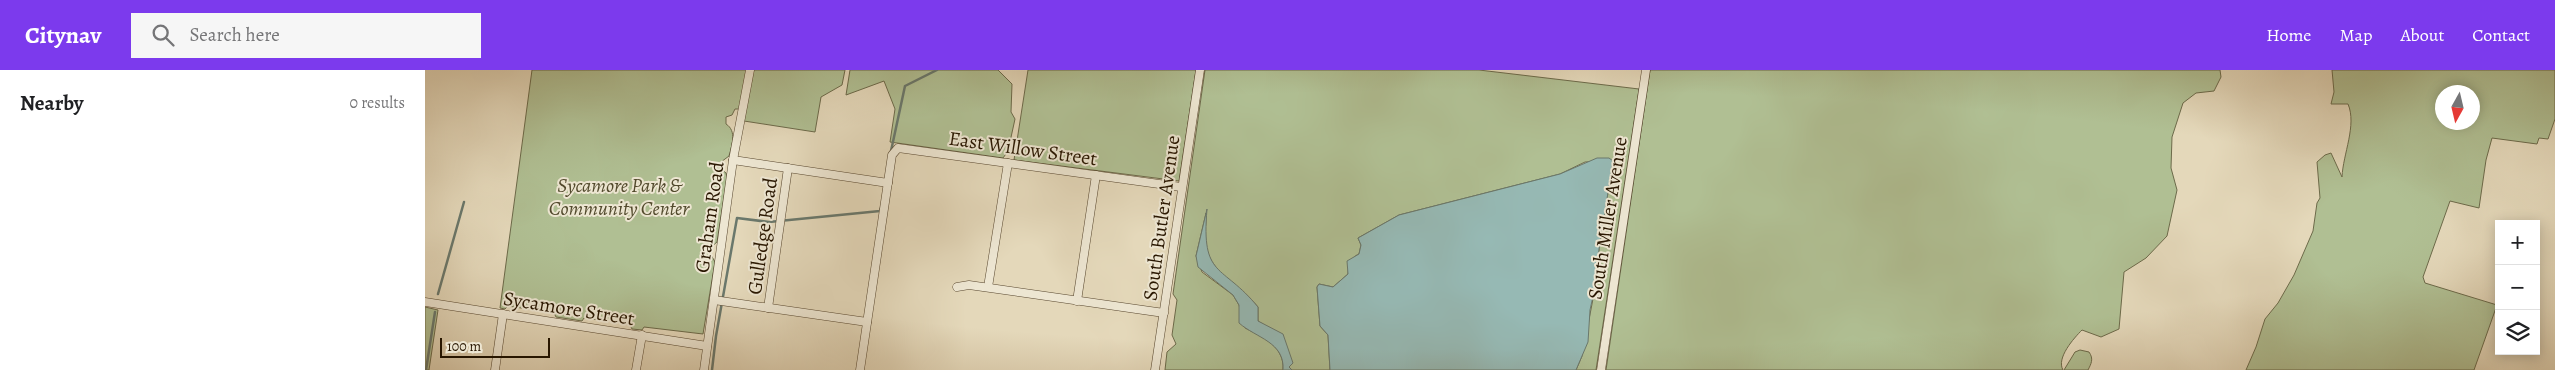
<!DOCTYPE html>
<meta charset="utf-8">
<style>
body{margin:0;font-family:Alegreya,serif;background:#f6f6f6;color:#202124}
.controls{position:absolute;right:15px;bottom:15px;display:grid;overflow:hidden;border-radius:0px;box-shadow:0 2px 12px #0003}
.controls button{width:45px;height:45px;display:grid;place-items:center;padding:0;border:0;border-bottom:1px solid #e0e0e0;background:#fff;color:#202124;font:25px sans-serif}
.compass{position:absolute;left:2010px;top:15px;width:45px;height:45px;border-radius:50%;background:#fff;box-shadow:0 2px 12px #0003;rotate:188deg}
.scale{position:absolute;left:15px;bottom:12px;width:110px;box-sizing:border-box;padding-left:5px;border:2px solid #281600;border-top:0;font-size:14px;line-height:18px;white-space:nowrap;color:#281600;-webkit-text-stroke:4px #ede6d2;paint-order:stroke}
.list{margin:0;padding:0;list-style:none}
h2{display:flex;justify-content:space-between;align-items:center;height:65px;margin:0;padding:0 20px;font-size:21px}
h2 small{font-size:16px;font-weight:400;color:#757577}
.icon{flex:none;width:28px;height:28px;fill:none;stroke:currentColor;stroke-width:2;stroke-linecap:round;stroke-linejoin:round}
.map{position:relative;flex:none;width:2130px;height:300px;overflow:hidden}
header{display:flex;align-items:center;gap:30px;box-sizing:border-box;height:70px;padding:0 25px;background:#7c3aed;color:#fff}
header strong{font-size:24px}
nav{display:flex;gap:28px;margin-inline-start:auto;font-size:18px}
.search{width:350px;height:45px;background:#f6f6f6;display:flex;align-items:center;gap:12px;box-sizing:border-box;padding:0 18px;border-radius:0px;color:#757577;font-size:19px}
main{display:flex}
aside{flex:1;background:#fff}
.map>svg:first-child{display:block}
</style>
<header>
<strong>Citynav</strong>
<div class="search"><svg class="icon" aria-label="search" viewBox="0 0 24 24"><circle cx="10" cy="10" r="6"/><path d="M15 15l6 6"/></svg>Search here</div>
<nav><a>Home</a><a>Map</a><a>About</a><a>Contact</a></nav>
</header>
<main>
<aside>
<h2>Nearby<small>0 results</small></h2>
<ul class="list">
</ul>
</aside>
<div class="map">
<svg width="2130" height="300" viewBox="0 0 2130 300">
<rect width="100%" height="100%" fill="#e4d8ba"/>
<filter id="stains"><feTurbulence type="fractalNoise" baseFrequency=".004" numOctaves="4"/><feColorMatrix values="0 0 0 0 .2 0 0 0 0 .09 0 0 0 0 .02 0 0 0 .5 -.17"/></filter>
<radialGradient id="worn" r=".72"><stop offset=".6" stop-color="#630" stop-opacity="0"/><stop offset="1" stop-color="#630" stop-opacity=".3"/></radialGradient>
<!-- green -->
<g fill="#b0bf93" stroke="#6c6a4a" fill-rule="evenodd">
<path d="M 107,0 L 323,0 L 315,39 L 310,39 L 307,45 L 301,47 L 301,54 C 312,61 307,75 304,86 L 296,92 L 295,98 L 301,103 L 302,108 L 292,172 L 286,177 L 285,183 L 290,192 L 278,264 L 219,257 L 217,260 L 207,259 L 205,255 L 196,253 L 194,247 L 187,246 L 183,251 L 159,248 L 157,251 L 131,247 L 129,243 L 83,236 L 80,239 L 75,238 Z"/>
<polygon points="327,0 420,0 417,15 396,27 390,62 319,51"/>
<polygon points="425,0 573,0 587,14 586,42 590,49 583,81 578,88 465,72 470,39 459,11 421,25"/>
<polygon points="603,0 771,0 754,111 589,90"/>
<path d="M 780,0 L 1054,0 L 1214,19 L 1171,300 L 1151,300 L 1157,286 L 1172,208 L 1174,179 L 1188,91 L 1160,92 L 1135,104 L 974,145 L 933,168 L 936,175 L 934,184 C 926,187 923,196 923,204 L 908,217 L 894,214 L 892,217 L 895,256 L 903,265 L 905,300 L 867,300 L 863,297 L 865,295 L 841,256 L 833,251 L 833,237 C 814,214 784,204 780,171 C 779,162 782,152 781,143 L 771,186 L 777,202 L 808,225 L 814,235 L 820,258 C 838,267 860,277 858,300 L 740,300 L 742,282 L 751,274 L 747,265 L 752,230 L 748,224 Z"/>
<path d="M 1225,0 L 1795,0 L 1796,7 L 1789,21 L 1771,23 L 1758,33 L 1747,67 L 1746,98 L 1752,120 L 1742,166 L 1721,188 L 1699,202 L 1694,259 L 1676,267 L 1657,260 C 1649,268 1631,288 1638,300 L 1181,300 Z"/>
<path d="M 1907,0 L 2130,0 L 2130,49 L 2123,69 L 2114,68 L 2112,74 L 2067,68 L 2061,90 L 2054,138 L 2025,131 L 1998,207 L 2000,213 L 2072,235 L 2049,300 L 1821,300 L 1831,277 L 1840,249 L 1853,233 L 1869,205 L 1888,161 L 1892,133 L 1895,128 L 1892,92 L 1900,85 L 1906,83 L 1917,107 C 1918,84 1932,55 1923,34 L 1906,34 L 1909,22 ZM 2018,22 L 2048,22 L 2048,52 L 2018,52 Z"/>
<polygon points="0,237 13,240 4,300 0,300"/>
<path d="M 1655,280 L 1664,282 C 1669,289 1666,294 1663,300 L 1639,300 L 1650,282 Z"/>
</g>
<!-- water -->
<g fill="#96b9b4" stroke="#6a786c">
<polygon points="1172,88 1184,88 1188,91 1174,179 1172,208 1165,240 1163,272 1151,300 905,300 903,265 895,256 892,217 894,214 908,217 923,204 922,191 934,184 936,175 933,168 974,145 1135,104"/>
<path d="M 782,139 C 776,209 797,193 833,237 L 833,251 L 858,264 L 868,293 L 864,297 L 867,300 L 858,300 C 860,272 831,268 814,253 L 814,235 L 808,225 L 773,197 L 771,186 Z"/>
</g>
<g fill="none" stroke-linecap="round" stroke-linejoin="round">
<!-- stream -->
<g stroke="#6a786c" stroke-width="2.5">
<polyline points="466,81 480,16 512,0"/>
<polyline points="13,224 39,132"/>
<polyline points="1,300 10,242"/>
<polyline points="287,300 291,266 312,148 344,152 455,141 456,138"/>
</g>
<!-- minor casing -->
<g stroke="#57462e" stroke-width="9">
<g id="minor">
<polyline points="308,90 463,113"/>
<polyline points="532,217 544,215 739,243"/>
<polyline points="563,217 583,93"/>
<polyline points="289,230 442,252"/>
<polyline points="652,231 671,105"/>
<polyline points="0,232 282,276"/>
<polyline points="343,238 363,98"/>
<polyline points="70,300 78,244"/>
<polyline points="211,300 217,265"/>
<polyline points="279,300 308,90 325,0"/>
<polyline points="435,300 467,85 473,78 756,117"/>
<polyline points="730,300 775,0"/>
<polyline points="1176,300 1221,0"/>
</g>
</g>
<!-- minor -->
<use href="#minor" stroke="#ede6d2" stroke-width="8"/>
</g>
<g text-anchor="middle" stroke-width="4" stroke-linejoin="round" paint-order="stroke">
<!-- street labels -->
<g font-size="20" fill="#281600" stroke="#ede6d2">
<text transform="translate(598 78) rotate(8)" y="7">East Willow Street</text>
<text transform="translate(284 147) rotate(-82)" y="7">Graham Road</text>
<text transform="translate(736 148) rotate(-82)" y="7">South Butler Avenue</text>
<text transform="translate(1182 148) rotate(-81)" y="7">South Miller Avenue</text>
<text transform="translate(337 166) rotate(-82)" y="7">Gulledge Road</text>
<text transform="translate(144 238) rotate(9)" y="7">Sycamore Street</text>
</g>
<!-- park labels -->
<g font-size="20" font-style="italic" fill="#51492c" stroke="#ede6d2">
<text x="194" y="122">Sycamore Park &amp;<tspan x="194" dy="23">Community Center</tspan></text>
</g>
</g>
<rect width="100%" height="100%" filter="url(#stains)"/>
<rect width="100%" height="100%" fill="url(#worn)"/>
</svg>
<div class="controls">
<button>+</button>
<button>−</button>
<button><svg class="icon" aria-label="layers" viewBox="0 0 24 24"><path d="M12 4l9 5-9 5-9-5zM3 14l9 5 9-5"/></svg></button>
</div>
<svg class="compass" viewBox="-18 -18 36 36"><path d="M0-13l5 13h-10z" fill="#e53935"/><path d="M0 13l5-13h-10z" fill="#757577"/></svg>
<div class="scale">100 m</div>
</div>
</main>
